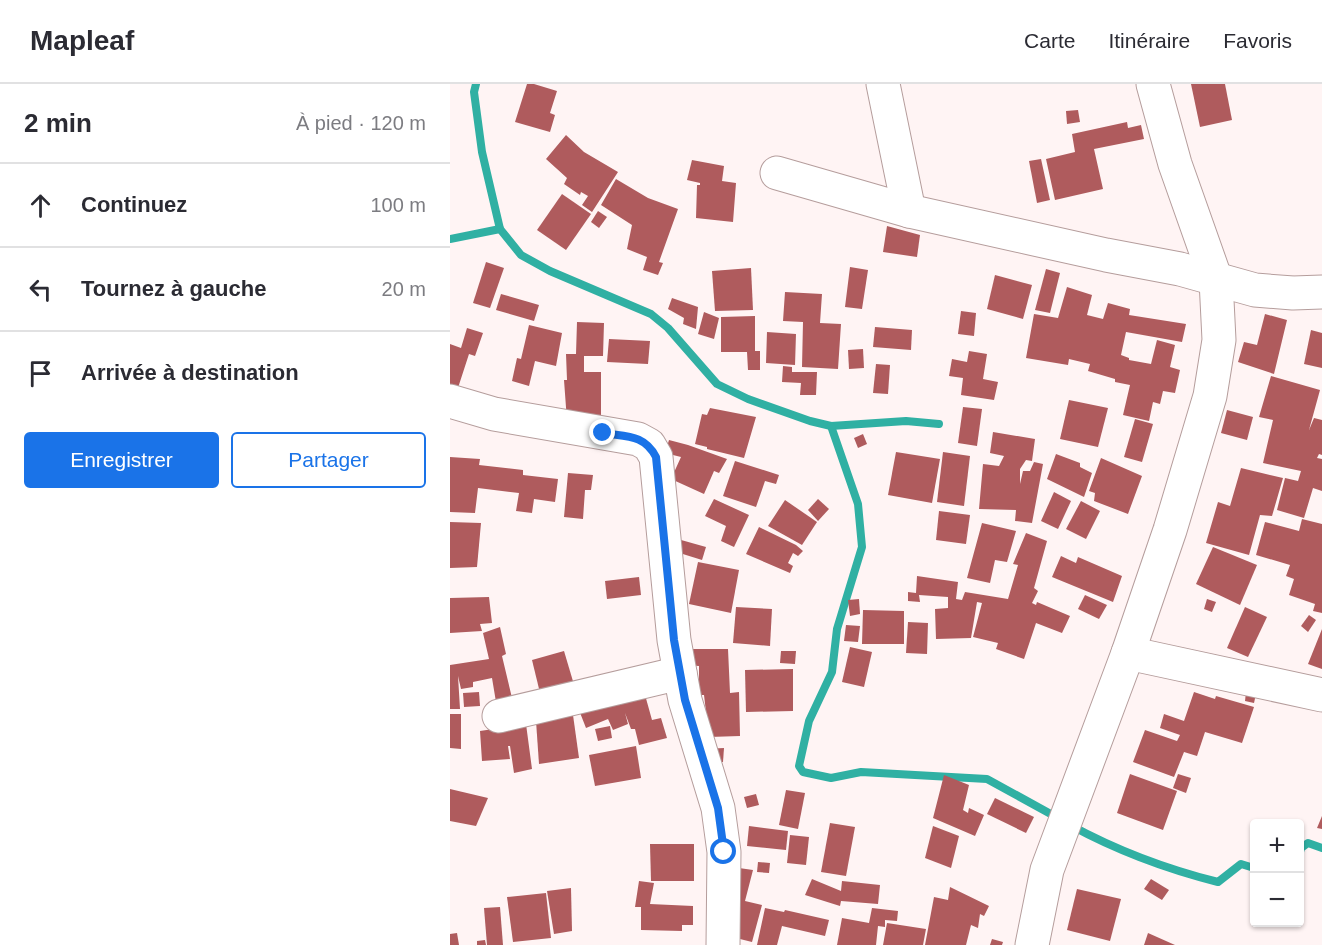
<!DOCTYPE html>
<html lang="fr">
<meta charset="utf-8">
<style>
body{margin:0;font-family:Helvetica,sans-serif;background:#f2f2f3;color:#2b2b33}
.controls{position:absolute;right:18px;bottom:18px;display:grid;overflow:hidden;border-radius:6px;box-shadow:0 2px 4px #0004}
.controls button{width:54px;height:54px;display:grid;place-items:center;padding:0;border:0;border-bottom:2px solid #e1e1e2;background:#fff;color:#2b2b33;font:30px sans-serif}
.stop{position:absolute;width:18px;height:18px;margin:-14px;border:4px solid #1a73e8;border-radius:50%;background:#fff}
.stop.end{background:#1a73e8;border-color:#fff;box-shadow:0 2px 6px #0008}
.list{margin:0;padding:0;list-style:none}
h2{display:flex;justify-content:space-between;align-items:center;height:78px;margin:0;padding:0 24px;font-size:26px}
h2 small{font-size:20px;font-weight:400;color:#7c7c81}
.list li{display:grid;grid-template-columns:39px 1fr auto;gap:18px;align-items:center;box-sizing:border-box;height:84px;padding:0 24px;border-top:2px solid #e1e1e2}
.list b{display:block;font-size:22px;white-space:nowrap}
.list em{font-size:20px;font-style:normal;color:#7c7c81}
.actions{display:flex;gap:12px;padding:18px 24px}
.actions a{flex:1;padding:14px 0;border:2px solid #1a73e8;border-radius:6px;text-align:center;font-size:21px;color:#1a73e8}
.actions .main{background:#1a73e8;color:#fff}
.icon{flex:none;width:33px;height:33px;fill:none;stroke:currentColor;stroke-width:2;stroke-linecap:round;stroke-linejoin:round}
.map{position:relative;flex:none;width:872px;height:861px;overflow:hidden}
header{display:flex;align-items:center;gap:36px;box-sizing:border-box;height:84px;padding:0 30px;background:#fff;border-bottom:2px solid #e1e1e2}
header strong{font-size:28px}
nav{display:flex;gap:33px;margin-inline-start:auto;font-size:21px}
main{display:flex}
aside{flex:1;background:#fff}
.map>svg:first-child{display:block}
</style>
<header>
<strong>Mapleaf</strong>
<nav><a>Carte</a><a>Itinéraire</a><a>Favoris</a></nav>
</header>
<main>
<aside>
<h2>2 min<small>À pied · 120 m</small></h2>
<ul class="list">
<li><svg class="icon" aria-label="ahead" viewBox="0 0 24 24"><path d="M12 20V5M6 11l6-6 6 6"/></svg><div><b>Continuez</b></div><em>100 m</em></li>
<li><svg class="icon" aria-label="left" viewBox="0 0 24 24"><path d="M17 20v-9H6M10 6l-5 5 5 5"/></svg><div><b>Tournez à gauche</b></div><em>20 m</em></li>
<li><svg class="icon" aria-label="arrive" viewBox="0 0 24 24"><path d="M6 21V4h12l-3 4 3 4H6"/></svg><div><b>Arrivée à destination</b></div></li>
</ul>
<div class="actions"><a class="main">Enregistrer</a><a>Partager</a></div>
</aside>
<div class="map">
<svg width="872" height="861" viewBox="0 0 872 861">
<rect width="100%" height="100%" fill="#fff4f4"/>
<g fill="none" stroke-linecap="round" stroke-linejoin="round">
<!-- stream -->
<g stroke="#30b0a3" stroke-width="8">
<polyline points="26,0 24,8 32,68 50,145 71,171 100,187 201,230 218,244 267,300 298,315 360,337 381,342 456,337 489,340"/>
<polyline points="0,155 50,145"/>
<polyline points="381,342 408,420 412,463 387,545 382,588 359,637 349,682 353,688 381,694 411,688 537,695 608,734"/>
<path d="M 620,741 C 666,766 716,785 768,798 L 791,780 L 804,784"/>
<polyline points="850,768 851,764 858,759 872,764"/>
</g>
</g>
<!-- building -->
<g fill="#af5b5d">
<polygon points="77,0 84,0 107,7 100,29 105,31 100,48 65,38"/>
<polygon points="741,0 775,0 782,36 750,43"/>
<polygon points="628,26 630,38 617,40 616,27"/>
<polygon points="677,38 678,44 691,41 694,55 644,65 653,105 605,116 596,75 625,68 622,50"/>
<polygon points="116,51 134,68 168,88 142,128 132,121 138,112 131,108 130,111 114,100 117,94 96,75"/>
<polygon points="591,75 600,116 587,119 579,77"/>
<polygon points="242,76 274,82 272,97 286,99 283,138 246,134 247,101 250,101 250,99 237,96"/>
<polygon points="166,95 198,114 228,125 209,178 213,179 208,191 193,186 197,173 177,165 182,141 151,121"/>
<polygon points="112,110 141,130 116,166 87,146"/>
<polygon points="148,127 157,133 149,144 141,138"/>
<polygon points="437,142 470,151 467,173 433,168"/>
<polygon points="36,178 54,184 40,224 23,219"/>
<polygon points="400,183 418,186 412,225 395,223"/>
<polygon points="301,184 303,226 265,227 262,187"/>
<polygon points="596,185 610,189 600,229 585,226"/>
<polygon points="545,191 582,201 573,235 537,225"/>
<polygon points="617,203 642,211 637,231 653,235 658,219 680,225 679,231 736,240 732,258 676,248 671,271 679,274 679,276 701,280 707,256 725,261 720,283 730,286 725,309 713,307 710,320 703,318 699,337 673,331 680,301 665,298 665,295 638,287 640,280 619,275 618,281 576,274 584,230 608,234"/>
<polygon points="335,208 372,210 370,239 391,240 388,285 352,283 353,238 333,237"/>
<polygon points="51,210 89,221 84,237 46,226"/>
<polygon points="222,214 248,223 246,245 233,240 234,234 218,225"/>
<polygon points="511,227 526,229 524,252 508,250"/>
<polygon points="254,228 269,234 264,255 248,250"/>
<polygon points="815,230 837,236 824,290 788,278 794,258 807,261"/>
<polygon points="305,232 305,267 310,267 310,286 298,286 297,268 271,268 271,233"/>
<polygon points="127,238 154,239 153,272 134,272 134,288 151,288 151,336 117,337 114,296 117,296 116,270 126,270"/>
<polygon points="79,241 112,249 106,282 85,277 79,302 62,297 67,274 71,275"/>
<polygon points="425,243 462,246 461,266 423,263"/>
<polygon points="17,244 33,249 25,272 19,270 6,310 0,307 0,260 11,264"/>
<polygon points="861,246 872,249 872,284 854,280"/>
<polygon points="317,248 346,250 345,281 316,279"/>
<polygon points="159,255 200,257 198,280 157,278"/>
<polygon points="413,265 414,284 399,285 398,266"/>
<polygon points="519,267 537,270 533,295 548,298 544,316 511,311 513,294 499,292 502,275 517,278"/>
<polygon points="426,280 440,281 438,310 423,309"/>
<polygon points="333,282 342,283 342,288 367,288 366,311 350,311 351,299 332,298"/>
<polygon points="821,292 870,306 859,346 864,334 872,336 872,371 869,370 867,374 872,375 872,407 863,404 854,434 827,426 835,394 848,397 851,387 813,379 823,336 809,333"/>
<polygon points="619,316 658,324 648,363 610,355"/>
<polygon points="513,323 532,325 527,362 508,359"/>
<polygon points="260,324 306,333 294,374 257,365 257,363 245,360 252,330 257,331"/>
<polygon points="777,326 803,333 797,356 771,349"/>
<polygon points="685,335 703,340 692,378 674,373"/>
<polygon points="543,348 585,355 582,377 576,376 570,385 570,400 573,387 580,387 584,378 593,380 582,439 565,437 566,426 529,425 533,380 549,382 554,372 540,369"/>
<polygon points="413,350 417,360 408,364 404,354"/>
<polygon points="219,356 238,361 277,375 269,389 264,387 254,410 221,395 231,373 215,369"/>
<polygon points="446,368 490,375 482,419 438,411"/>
<polygon points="493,368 520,372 514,422 487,418"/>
<polygon points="606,370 630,379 630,383 642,389 634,413 597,395"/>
<polygon points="0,373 30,375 29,381 73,386 73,391 108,395 105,418 84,415 82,429 66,427 69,409 28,404 25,429 0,428"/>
<polygon points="651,374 692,392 678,430 644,417 645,409 639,407"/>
<polygon points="285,377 329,391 326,400 315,397 306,423 273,412"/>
<polygon points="791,384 833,394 822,432 810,431 799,471 756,459 768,418 780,422"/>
<polygon points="118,389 143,391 141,406 135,406 133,435 114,433"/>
<polygon points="604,408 621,417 608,445 591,437"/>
<polygon points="264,415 299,431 284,463 271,457 276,442 255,432"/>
<polygon points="368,415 379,425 368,437 358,426"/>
<polygon points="335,416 367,438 352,461 318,442"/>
<polygon points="631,417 650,427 636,455 616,445"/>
<polygon points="489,427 520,431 516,460 486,456"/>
<polygon points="852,435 872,440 872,529 863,527 865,520 839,511 844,495 836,492 840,481 806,471 815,438 849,447"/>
<polygon points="0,438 31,439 27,483 0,484"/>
<polygon points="532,439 566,447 557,478 545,476 540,499 517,494"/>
<polygon points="309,443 346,461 353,467 348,472 343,469 338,479 343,482 340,489 296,470"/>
<polygon points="576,449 597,457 584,504 588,507 582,519 586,521 587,518 620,532 612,549 586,539 574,575 546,565 548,559 523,553 532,519 527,518 521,554 486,555 485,525 498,524 498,513 469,511 470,518 458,517 458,508 466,509 467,492 508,498 506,515 512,516 515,508 558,515 568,481 563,480"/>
<polygon points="224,454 256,463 252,476 220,466"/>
<polygon points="763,463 807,481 790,521 746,500"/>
<polygon points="611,472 626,479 628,473 672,492 663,518 602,493"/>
<polygon points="248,478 289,486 281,529 239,520"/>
<polygon points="189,493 191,511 157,515 155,497"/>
<polygon points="635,511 657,521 649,535 628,525"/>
<polygon points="39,513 42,539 30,540 32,547 0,549 0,514"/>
<polygon points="409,515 410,530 400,532 398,516"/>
<polygon points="757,515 766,518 762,528 754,525"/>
<polygon points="286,523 322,525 320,562 283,559"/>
<polygon points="795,523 817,533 798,573 777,564"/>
<polygon points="413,526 454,527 454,560 412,560"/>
<polygon points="859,531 866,536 858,548 851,542"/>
<polygon points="458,538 478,539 477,570 456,569"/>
<polygon points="396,541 410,542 408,558 394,557"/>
<polygon points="50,543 56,570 52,572 62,614 46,618 42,594 23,598 23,603 11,605 8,592 10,625 0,625 0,581 39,575 33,549"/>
<polygon points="872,545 872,585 858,580"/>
<polygon points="400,563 422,568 414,603 392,598"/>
<polygon points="234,565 278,565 280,609 289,608 290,652 259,653 254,611 249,611 249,582 234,581"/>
<polygon points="114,567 125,604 91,613 82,576"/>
<polygon points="331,567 346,567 345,580 330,579"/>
<polygon points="343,585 343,627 296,628 295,586"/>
<polygon points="192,600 202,636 211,634 217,654 189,661 185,645 181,645 175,629 178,640 163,646 158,635 136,644 127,621 166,606 172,621 168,607"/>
<polygon points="29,608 30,622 14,623 13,609"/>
<polygon points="744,608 765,615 766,612 804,623 792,659 755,648 747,672 734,668 724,693 683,678 695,646 727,657 730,651 710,644 714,630 734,637"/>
<polygon points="796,608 806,610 804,619 795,617"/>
<polygon points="0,630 11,630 11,665 0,664"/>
<polygon points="123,631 129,674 89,680 86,637"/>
<polygon points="76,640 82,685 64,689 60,662 58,662 60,675 32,677 30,647"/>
<polygon points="160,642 162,654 148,657 145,645"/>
<polygon points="186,662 191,694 145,702 139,671"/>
<polygon points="274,664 273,678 260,679 254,665"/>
<polygon points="680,690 727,707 713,746 667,729"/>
<polygon points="728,690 741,694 736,709 723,704"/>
<polygon points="494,691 519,701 513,726 518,729 519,724 534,731 525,752 483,734"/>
<polygon points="0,705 38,714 26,742 0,737"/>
<polygon points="336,706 355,709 348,745 329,741"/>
<polygon points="306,710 309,721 297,724 294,713"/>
<polygon points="545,714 584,733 576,749 537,730"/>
<polygon points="872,732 872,745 867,744"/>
<polygon points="380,739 405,743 396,792 371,788"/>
<polygon points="299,742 338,747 336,766 297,762"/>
<polygon points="483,742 509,752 501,784 475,774"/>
<polygon points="340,751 359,753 356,781 337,779"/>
<polygon points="200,760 244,760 244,797 201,797"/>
<polygon points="308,778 320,779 319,789 307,788"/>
<polygon points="282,783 303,786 295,817 312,821 302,858 274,851"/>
<polygon points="362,795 391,807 392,797 430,801 428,820 391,817 390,822 355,811"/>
<polygon points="701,795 719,806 712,816 694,805"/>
<polygon points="189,797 204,799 200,820 243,822 243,841 232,841 232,847 191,846 191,823 185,823"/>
<polygon points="500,803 539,822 534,832 530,830 528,844 521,841 516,861 475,861 484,813 498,816"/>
<polygon points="121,804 122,847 104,850 97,807"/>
<polygon points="627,805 671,815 660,857 617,846"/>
<polygon points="96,809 101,854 63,858 57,813"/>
<polygon points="50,823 53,861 37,861 34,824"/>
<polygon points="315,824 334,828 335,826 379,836 375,852 332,842 327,861 307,861"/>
<polygon points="422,824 448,827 447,837 435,836 435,843 428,842 426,861 387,861 392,834 419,839"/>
<polygon points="437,839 476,845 473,861 433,861"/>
<polygon points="7,849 9,861 0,861 0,850"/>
<polygon points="698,849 725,861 694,861"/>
<polygon points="542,855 553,858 552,861 540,861"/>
<polygon points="35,856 36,861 27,861 27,857"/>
</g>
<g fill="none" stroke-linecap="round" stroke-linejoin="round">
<!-- minor casing -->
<g stroke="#b59d9c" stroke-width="35">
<g id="minor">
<polyline points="433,0 459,127"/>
<polyline points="327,89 459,127 656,171 730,185 805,206 843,209 872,208"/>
<polyline points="0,317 44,330 188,355 199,361 206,373 224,556 235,616 268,724 274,768 273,861"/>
<polyline points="678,569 872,611"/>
<polyline points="49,632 230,589"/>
<polyline points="582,861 597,786 678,569 720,446 760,312 769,256 766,196 725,80 703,0"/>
</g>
</g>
<!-- minor -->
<use href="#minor" stroke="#fff" stroke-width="33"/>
</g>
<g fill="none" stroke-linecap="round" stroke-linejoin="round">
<!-- route -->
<path stroke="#1a73e8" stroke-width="8" d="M 153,349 C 176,353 194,350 206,373 L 224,556 L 235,616 L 268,724 L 274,768"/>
</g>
</svg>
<div class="controls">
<button>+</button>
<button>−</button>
</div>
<div class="stop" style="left:274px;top:768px"></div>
<div class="stop end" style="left:153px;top:349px"></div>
</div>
</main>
